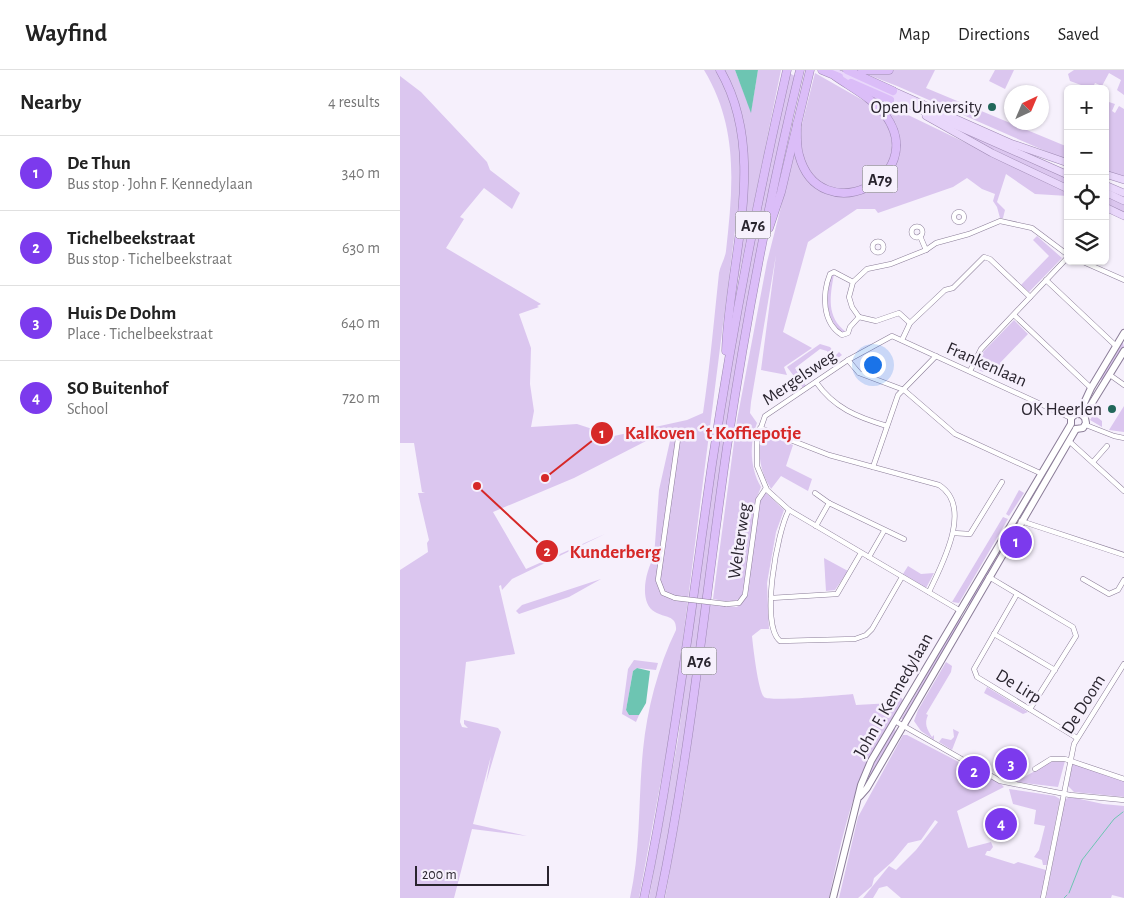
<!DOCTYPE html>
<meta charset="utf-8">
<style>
body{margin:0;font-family:"Alegreya Sans",sans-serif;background:#f6f6f6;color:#222}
.controls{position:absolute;right:15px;top:15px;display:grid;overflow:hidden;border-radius:8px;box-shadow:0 1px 4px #0004}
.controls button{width:45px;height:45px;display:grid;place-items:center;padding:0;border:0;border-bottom:1px solid #e0e0e0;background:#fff;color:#222;font:25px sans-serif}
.compass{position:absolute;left:604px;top:15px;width:45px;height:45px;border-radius:50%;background:#fff;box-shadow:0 1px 4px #0004;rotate:44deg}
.scale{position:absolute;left:15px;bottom:12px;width:134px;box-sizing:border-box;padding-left:5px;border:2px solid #2a252f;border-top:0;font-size:14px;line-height:18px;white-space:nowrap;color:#2a252f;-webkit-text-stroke:4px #f6f0fc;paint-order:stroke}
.you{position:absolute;left:472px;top:294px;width:18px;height:18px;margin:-12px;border:4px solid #fff;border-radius:50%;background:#1a73e8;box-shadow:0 0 0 8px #1a73e833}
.badge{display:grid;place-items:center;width:32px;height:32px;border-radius:50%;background:#7c3aed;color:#fff;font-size:16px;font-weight:700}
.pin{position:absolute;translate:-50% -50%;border:2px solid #fff;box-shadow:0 1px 5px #0006}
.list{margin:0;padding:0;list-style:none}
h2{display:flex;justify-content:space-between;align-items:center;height:65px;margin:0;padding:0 20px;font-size:21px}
h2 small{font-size:16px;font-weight:400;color:#767676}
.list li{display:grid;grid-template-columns:32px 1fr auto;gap:15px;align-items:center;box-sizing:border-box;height:75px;padding:0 20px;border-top:1px solid #e0e0e0}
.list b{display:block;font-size:19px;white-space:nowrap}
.list p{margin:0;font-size:16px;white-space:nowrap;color:#767676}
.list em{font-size:16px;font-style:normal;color:#767676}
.icon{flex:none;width:28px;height:28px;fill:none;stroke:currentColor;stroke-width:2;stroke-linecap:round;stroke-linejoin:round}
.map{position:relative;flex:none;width:724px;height:828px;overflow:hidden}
header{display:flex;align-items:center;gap:30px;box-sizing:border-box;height:70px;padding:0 25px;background:#fff;border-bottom:1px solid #e0e0e0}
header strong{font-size:24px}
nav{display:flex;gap:28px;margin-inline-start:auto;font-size:18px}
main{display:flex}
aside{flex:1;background:#fff}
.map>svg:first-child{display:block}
</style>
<header>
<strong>Wayfind</strong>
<nav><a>Map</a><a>Directions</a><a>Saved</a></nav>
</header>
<main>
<aside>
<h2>Nearby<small>4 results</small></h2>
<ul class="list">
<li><span class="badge">1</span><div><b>De Thun</b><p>Bus stop · John F. Kennedylaan</p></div><em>340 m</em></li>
<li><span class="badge">2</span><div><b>Tichelbeekstraat</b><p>Bus stop · Tichelbeekstraat</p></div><em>630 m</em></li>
<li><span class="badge">3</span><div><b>Huis De Dohm</b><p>Place · Tichelbeekstraat</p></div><em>640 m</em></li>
<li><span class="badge">4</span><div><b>SO Buitenhof</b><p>School</p></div><em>720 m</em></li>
</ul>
</aside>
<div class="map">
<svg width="724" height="828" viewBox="0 0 724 828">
<rect width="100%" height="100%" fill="#f6f0fc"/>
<!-- green -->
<g fill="#dbc6ef">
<path d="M 304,0 L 317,0 C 339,49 343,76 339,129 L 273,647 L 239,828 L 230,828 C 241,779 238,730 243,680 C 247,639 258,597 276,560 C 277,545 265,548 255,542 C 238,532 246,500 254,487 L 259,420 L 272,362 L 248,370 L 174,408 L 93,442 L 126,499 L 205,464 L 112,509 L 102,520 L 101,515 L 99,516 L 115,584 L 66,592 L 60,652 L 62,657 L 68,658 L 64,654 L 64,650 L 98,658 L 101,662 L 86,713 L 91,686 L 73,754 L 127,766 L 72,759 L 54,828 L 0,828 L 0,500 L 28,482 L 27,473 L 29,470 L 18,423 L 25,423 L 22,422 L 14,373 L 0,373 L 0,6 L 21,22 L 87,92 L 90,100 L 120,123 L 112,139 L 84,118 L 60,147 L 64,149 L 46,178 L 141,234 L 137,236 L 139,237 L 119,244 L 131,278 L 130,314 L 134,341 L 131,357 L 177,354 L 214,366 L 287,350 L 303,343 C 310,296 314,250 319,203 C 320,196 325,189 326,181 C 333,117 339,58 304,0 Z"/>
<path d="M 324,0 L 335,0 L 351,41 L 358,0 L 381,0 L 334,230 C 341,158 355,67 324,0 Z"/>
<polygon points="495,0 535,0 526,18 668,77 668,91 497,16 461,2"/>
<polygon points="595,0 614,0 605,19 589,11"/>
<polygon points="674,0 724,0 724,25 717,20 721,10 709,3 702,16 695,13 692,19 670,11 668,4"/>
<polygon points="389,3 395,6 362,163 276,731 257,828 249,828 278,669 307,442 344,216"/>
<path d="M 415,3 L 466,32 L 475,29 L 668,122 L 668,126 L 635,124 L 606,104 L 597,132 L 605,140 L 603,148 L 600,148 L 597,137 L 593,131 L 595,124 L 582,119 L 567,108 L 553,117 L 478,143 L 475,139 L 457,139 L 408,172 L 383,262 L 412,278 L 384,297 L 387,305 L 361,300 L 376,185 L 351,332 L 350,343 L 357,353 C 349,373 350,399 361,417 L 355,432 L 345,518 L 340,529 L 329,532 L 313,529 L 337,350 L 367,192 Z"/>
<polygon points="706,31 715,34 712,41 715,43 719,36 724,39 724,107 705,102"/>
<polygon points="558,60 668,108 668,116 567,67"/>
<polygon points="705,124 724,133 724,143 705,134"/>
<polygon points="637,166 662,188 629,222 621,215 649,186 633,170"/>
<path d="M 434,204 C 430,226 426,247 446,262 L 441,263 C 424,243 427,231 430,206 Z"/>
<polygon points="614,250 628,264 600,293 623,316 588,301 583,302 577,299 582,283"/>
<polygon points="722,268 724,278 704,312 699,308"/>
<polygon points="420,274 430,277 436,285 439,282 442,285 434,291 427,281 420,279 395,298 406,316 403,318 387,297"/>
<polygon points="724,336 724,362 709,360"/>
<polygon points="696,340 697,347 702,351 702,357 690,350"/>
<path d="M 363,362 L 393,375 L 386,396 L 412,409 L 408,421 L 381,406 L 371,419 L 370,417 C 359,399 358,384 361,363 Z"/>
<polygon points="667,363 671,366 624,444 622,444 620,442"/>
<polygon points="619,420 624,423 609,446 606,444"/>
<path d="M 365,422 L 384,440 L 376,462 L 367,513 L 369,559 L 361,559 L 352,566 C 353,576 358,621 364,627 C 369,632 442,625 453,624 L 456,635 L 492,633 L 498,624 L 503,630 C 487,658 469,685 458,716 C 445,752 437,790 429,828 L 265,828 L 285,718 L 310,535 L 337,537 L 345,529 L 359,429 Z"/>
<polygon points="603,447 608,449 559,533 552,532"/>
<polygon points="616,451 619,452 570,536 568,535 567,534"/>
<polygon points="424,488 448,501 435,520 426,521"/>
<polygon points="508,496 521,504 534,503 526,518 503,504"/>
<polygon points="201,509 169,527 119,544 116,541 122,535"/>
<polygon points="560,547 562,548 504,649 501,649"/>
<polygon points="234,590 258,593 256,600 237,598 233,601 226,640 229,645 239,645 236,652 222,644 228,599"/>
<path d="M 546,592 L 552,596 L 551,602 L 526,644 L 528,645 C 524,654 527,659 532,667 L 534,665 L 534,670 L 521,661 L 514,651 L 518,640 Z"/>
<polygon points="587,617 628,642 623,644 584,623"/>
<polygon points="493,659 495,659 496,663 461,722 467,706"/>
<polygon points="553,659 559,662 552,680 539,672 542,668 551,670 554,667"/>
<polygon points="503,665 507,665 601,714 604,717 557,741 568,778 591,772 593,777 590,781 587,781 585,785 614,794 618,792 646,800 641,828 501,828 487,816 479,818 473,828 463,828 489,796 496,800 516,780 538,752 535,750 521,770 508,773 493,791 474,808 472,816 458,828 439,828 458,747"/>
<polygon points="653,691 665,691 658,717 615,712"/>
<polygon points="673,692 724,710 724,727 674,722 668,716"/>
<polygon points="609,719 655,726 660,729 647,795 643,795 642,790 634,787 639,780 645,756 634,754 636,740 613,734"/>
<polygon points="671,727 703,734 724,736 724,828 712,825 711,828 646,828 665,729"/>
</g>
<!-- water -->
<g fill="#6dc5b2">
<polygon points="335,0 358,0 351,43"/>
<polygon points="237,598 250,601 246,633 239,645 229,645 226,640 233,601"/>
</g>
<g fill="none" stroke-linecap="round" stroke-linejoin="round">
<!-- stream -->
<g stroke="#6dc5b2" stroke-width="1">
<polyline points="669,823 682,790 714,749 723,742"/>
<polyline points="664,828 667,825"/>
</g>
<!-- street casing -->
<g stroke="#8b7d98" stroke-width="5.5">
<g id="street">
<circle cx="559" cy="147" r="5"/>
<circle cx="517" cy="162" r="5.5"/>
<polyline points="520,166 526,180"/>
<circle cx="478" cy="177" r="5.5"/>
<polyline points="681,191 724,210"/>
<polyline points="646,210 716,276"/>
<path d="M 453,212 L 434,202 L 430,204 C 422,224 422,253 442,265 L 448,263 L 450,257 L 459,247"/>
<polyline points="614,245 691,318"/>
<polyline points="510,253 499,243 476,251 459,247 452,237 449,227 453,212 467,199 491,194 526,180 536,173 569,164 600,151 632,158 668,185"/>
<polyline points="502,270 510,253 545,220 553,218 584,187 590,189 630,227"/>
<polyline points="448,290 459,303 504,320 555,364 640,403"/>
<polyline points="570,301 581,279 668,187"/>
<polyline points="710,305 724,315"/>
<path d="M 416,312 C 434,338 457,347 487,356"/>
<polyline points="686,355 714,366 724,368"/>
<path d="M 360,358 L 429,385 L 539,415 C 574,437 541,496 529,522"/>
<polyline points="670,372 724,421"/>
<polyline points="693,392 707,376"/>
<polyline points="473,397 498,325 536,286"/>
<polyline points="415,423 429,433 504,469"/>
<path d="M 389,440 C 377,461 360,555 380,571 L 455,569 L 466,565 L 472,559 L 502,507"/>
<polyline points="621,451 724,485"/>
<polyline points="416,456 429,433"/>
<polyline points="553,463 570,464 602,412"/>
<polyline points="469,487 484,461"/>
<polyline points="589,507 673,557 676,566 630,639"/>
<polyline points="683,509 709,524 718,520 724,510"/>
<polyline points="617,524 574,599 577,607 677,668"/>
<polyline points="275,528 263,523 258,510 278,369"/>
<polyline points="371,528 437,524 461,483"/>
<polyline points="326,534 339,533 345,525 358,430 366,418"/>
<polyline points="559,540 389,440 367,420 357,396 357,369 365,346 448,290 492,266 671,348"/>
<polyline points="594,564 655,600"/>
<polyline points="495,651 600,711 670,725 724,730"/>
<polyline points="635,699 651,689 665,689 724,709"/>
<polyline points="643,828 674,674 724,594"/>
</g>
</g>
<!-- secondary casing -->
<g stroke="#8b7d98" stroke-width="8">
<g id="secondary">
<polyline points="679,344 691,318 724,263"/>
<polyline points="684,346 724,281"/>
<polyline points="460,726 467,718 676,359"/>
<polyline points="433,828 461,715 471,691 671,354 671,348 676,344 681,344 685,348 686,353 683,358 676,359"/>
</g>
</g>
<!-- primary casing -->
<g stroke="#9d88b2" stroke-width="8">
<g id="primary">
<polyline points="433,1 668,105"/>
<polyline points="493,21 610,73 668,93"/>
<polyline points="526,46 592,83 668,119"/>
<polyline points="705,104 724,110"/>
<polyline points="705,115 724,123"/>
<polyline points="705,122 724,131"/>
<polyline points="705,137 724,146"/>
</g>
</g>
<!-- highway casing -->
<g stroke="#9d88b2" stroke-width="9">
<g id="highway">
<path d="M 320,0 C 369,85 329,189 326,281"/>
<polyline points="422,0 439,7"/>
<polyline points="447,0 493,21"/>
<polyline points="462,0 489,0"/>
<polyline points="451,13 490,30"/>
<path d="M 397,54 C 397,64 396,75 399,85 C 419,161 530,109 486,46 C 474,29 452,18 435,6"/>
<polyline points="369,158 381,122 410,0"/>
<path d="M 244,828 C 274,684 291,539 312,394 C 332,262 357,130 387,0"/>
<path d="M 260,828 C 291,679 305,528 327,377 C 346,251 370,124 400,0"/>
</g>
</g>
<!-- street -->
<use href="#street" stroke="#fff" stroke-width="4.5"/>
<!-- secondary -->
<use href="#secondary" stroke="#fff" stroke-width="6"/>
<!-- primary -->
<use href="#primary" stroke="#e9d7fb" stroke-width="7"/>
<!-- highway -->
<use href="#highway" stroke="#dbbdf8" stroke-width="8"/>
<!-- street-bridge casing -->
<g stroke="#8b7d98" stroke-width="5.5" stroke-linecap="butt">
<polyline id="street-bridge" points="275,528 326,534"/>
</g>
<!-- street-bridge -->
<use href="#street-bridge" stroke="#fff" stroke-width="4.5"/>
</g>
<!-- markers -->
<g fill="#21675a" stroke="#f6f0fc" stroke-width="2">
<circle cx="592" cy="37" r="5"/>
<circle cx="712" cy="339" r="5"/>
</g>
<g text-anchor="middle" stroke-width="5" stroke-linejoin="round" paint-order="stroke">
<!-- shield labels -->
<g fill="#f6f0fc" stroke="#67626c" stroke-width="1">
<rect x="462.5" y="95.5" width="35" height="27" rx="4"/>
<rect x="335.5" y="141.5" width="35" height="27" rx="4"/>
<rect x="281.5" y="577.5" width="35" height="27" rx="4"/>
</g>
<g font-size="16" font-weight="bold" fill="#2a252f">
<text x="480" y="115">A79</text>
<text x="353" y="161">A76</text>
<text x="299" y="597">A76</text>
</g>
<!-- poi labels -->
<g font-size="18" fill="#2a252f" stroke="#f6f0fc" text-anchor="end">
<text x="582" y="43">Open University</text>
<text x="702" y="345">OK Heerlen</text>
</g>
<!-- street labels -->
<g font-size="18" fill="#2a252f" stroke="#f6f0fc">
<text transform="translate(587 294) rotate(24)" y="6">Frankenlaan</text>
<text transform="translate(399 307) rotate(-34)" y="6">Mergelsweg</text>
<text transform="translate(339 471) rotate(-82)" y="6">Welterweg</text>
<text transform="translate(619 616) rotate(31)" y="6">De Lirp</text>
<text transform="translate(493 625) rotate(-60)" y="6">John F. Kennedylaan</text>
<text transform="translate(683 634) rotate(-58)" y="6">De Doom</text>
</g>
</g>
<!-- callouts -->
<path fill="none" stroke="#d62828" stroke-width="2" d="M145 408L202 363M77 416L147 481"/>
<g fill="#d62828" stroke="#f6f0fc" stroke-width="2">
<circle cx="145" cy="408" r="5"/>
<circle cx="77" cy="416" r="5"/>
<circle cx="202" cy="363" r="12"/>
<circle cx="147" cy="481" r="12"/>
</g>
<g font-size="15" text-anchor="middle" font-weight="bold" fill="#fff">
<text x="202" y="368">1</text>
<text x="147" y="486">2</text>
</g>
<g font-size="19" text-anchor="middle" font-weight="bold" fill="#d62828" stroke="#f6f0fc" stroke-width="5" stroke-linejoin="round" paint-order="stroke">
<text x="313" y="369">Kalkoven ´t Koffiepotje</text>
<text x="215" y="488">Kunderberg</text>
</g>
</svg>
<div class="controls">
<button>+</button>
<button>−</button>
<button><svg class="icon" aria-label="locate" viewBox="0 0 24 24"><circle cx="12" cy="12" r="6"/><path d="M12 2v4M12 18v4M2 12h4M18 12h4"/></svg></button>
<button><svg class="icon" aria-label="layers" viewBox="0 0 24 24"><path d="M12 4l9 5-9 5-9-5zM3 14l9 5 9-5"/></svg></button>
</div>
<svg class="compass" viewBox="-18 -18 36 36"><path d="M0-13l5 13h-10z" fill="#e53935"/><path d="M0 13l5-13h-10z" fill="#767676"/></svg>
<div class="scale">200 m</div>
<div class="you"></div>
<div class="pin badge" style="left:616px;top:472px">1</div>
<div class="pin badge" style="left:574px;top:702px">2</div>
<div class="pin badge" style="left:611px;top:694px">3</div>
<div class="pin badge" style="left:601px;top:754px">4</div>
</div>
</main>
